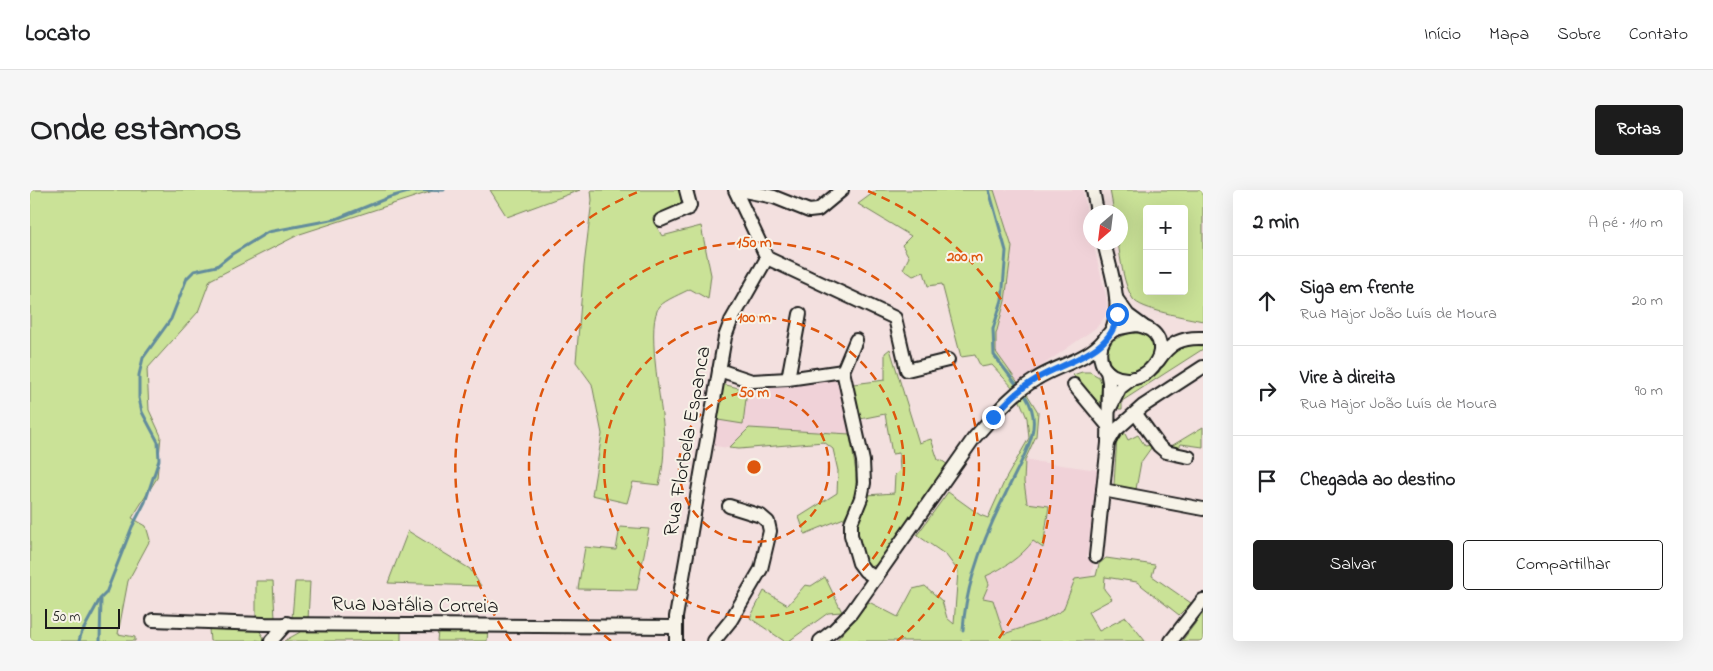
<!DOCTYPE html>
<html lang="pt">
<meta charset="utf-8">
<style>
body{margin:0;font-family:"Indie Flower",sans-serif;background:#f6f6f6;color:#202124}
.controls{position:absolute;right:15px;top:15px;display:grid;overflow:hidden;border-radius:5px;box-shadow:0 5px 20px #0002}
.controls button{width:45px;height:45px;display:grid;place-items:center;padding:0;border:0;border-bottom:1px solid #e0e0e0;background:#fff;color:#202124;font:25px sans-serif}
.compass{position:absolute;left:1053px;top:15px;width:45px;height:45px;border-radius:50%;background:#fff;box-shadow:0 5px 20px #0002;rotate:208deg}
.scale{position:absolute;left:15px;bottom:12px;width:75px;box-sizing:border-box;padding-left:5px;border:2px solid #1c1c1c;border-top:0;font-size:14px;line-height:18px;white-space:nowrap;color:#1c1c1c;-webkit-text-stroke:4px #f7f3e8;paint-order:stroke}
.stop{position:absolute;width:15px;height:15px;margin:-11px;border:4px solid #1a73e8;border-radius:50%;background:#fff}
.stop.end{background:#1a73e8;border-color:#fff;box-shadow:0 1px 5px #0008}
.list{margin:0;padding:0;list-style:none}
h2{display:flex;justify-content:space-between;align-items:center;height:65px;margin:0;padding:0 20px;font-size:21px}
h2 small{font-size:16px;font-weight:400;color:#757577}
.list li{display:grid;grid-template-columns:32px 1fr auto;gap:15px;align-items:center;box-sizing:border-box;height:90px;padding:0 20px;border-top:1px solid #e0e0e0}
.list b{display:block;font-size:19px;white-space:nowrap}
.list p{margin:0;font-size:16px;white-space:nowrap;color:#757577}
.list em{font-size:16px;font-style:normal;color:#757577}
.actions{display:flex;gap:10px;padding:15px 20px}
.actions a{flex:1;padding:11px 0;border:1px solid #1c1c1c;border-radius:5px;text-align:center;font-size:18px;color:#1c1c1c}
.actions .main{background:#1c1c1c;color:#fff}
.icon{flex:none;width:28px;height:28px;fill:none;stroke:currentColor;stroke-width:2;stroke-linecap:round;stroke-linejoin:round}
.map{position:relative;flex:none;width:1173px;height:451px;overflow:hidden;border-radius:5px}
header{display:flex;align-items:center;gap:30px;box-sizing:border-box;height:70px;padding:0 25px;background:#fff;border-bottom:1px solid #e0e0e0}
header strong{font-size:24px}
nav{display:flex;gap:28px;margin-inline-start:auto;font-size:18px}
.intro{display:flex;align-items:center;justify-content:space-between;box-sizing:border-box;height:120px;padding:0 30px}
h1{margin:0;font-size:35px}
.button{padding:12px 22px;border-radius:5px;background:#1c1c1c;color:#fff;font-size:18px;font-weight:700}
main{display:flex;gap:30px;padding:0 30px}
aside{flex:1;background:#fff;border-radius:5px;box-shadow:0 5px 20px #0002}
.map>svg:first-child{display:block}
</style>
<header>
<strong>Locato</strong>
<nav><a>Início</a><a>Mapa</a><a>Sobre</a><a>Contato</a></nav>
</header>
<div class="intro"><h1>Onde estamos</h1><a class="button">Rotas</a></div>
<main>
<div class="map">
<svg width="1173" height="451" viewBox="0 0 1173 451">
<rect width="100%" height="100%" fill="#f3e0df"/>
<filter id="ink" filterUnits="userSpaceOnUse"><feTurbulence type="fractalNoise" baseFrequency=".02" numOctaves="2"/><feDisplacementMap in="SourceGraphic" scale="10" xChannelSelector="R" yChannelSelector="G"/><feConvolveMatrix kernelMatrix="1 2 1 2 8 2 1 2 1" color-interpolation-filters="sRGB"/></filter>
<g filter="url(#ink)">
<!-- built -->
<g fill="#f0d2d8">
<polygon points="964,0 1053,0 1060,41 1060,52 1063,53 1076,106 1077,116 1076,125 1067,137 996,187 989,194 966,162 966,144 975,111 982,57"/>
<polygon points="804,189 811,196 820,244 719,238 699,258 684,256 692,194 717,200 735,199"/>
<polygon points="995,270 1068,280 1057,367 1064,371 1061,386 1045,389 1033,420 1012,431 974,444 963,410 953,408 959,394 956,386 973,379 998,357 1003,350 1013,357 1019,317 997,314 994,292"/>
</g>
<!-- green -->
<g fill="#cae297" stroke="#737f5a" fill-rule="evenodd">
<polygon points="0,0 406,0 270,44 180,90 168,122 117,179 119,220 131,246 127,288 102,328 116,336 120,350 98,391 88,444 105,447 105,451 0,451"/>
<polygon points="460,0 550,0 477,27"/>
<path d="M 561,0 L 649,0 L 653,11 L 652,15 L 623,27 L 623,30 L 632,46 L 671,36 L 681,85 L 678,109 L 660,99 C 653,103 635,110 630,116 C 615,131 631,211 633,234 C 635,255 634,275 629,295 L 603,292 L 597,313 L 562,305 L 572,244 L 562,194 L 546,172 L 554,76 L 562,10 Z"/>
<polygon points="847,0 964,0 982,57 975,111 966,144 966,162 989,194 984,199 962,175 951,177 945,165 931,167 912,94 898,96 894,82 883,86 873,79 879,67 872,55 881,46 828,14"/>
<path d="M 1080,0 L 1173,0 L 1173,131 C 1159,128 1110,120 1103,109 C 1093,94 1091,70 1088,53 L 1090,52 L 1090,22 L 1084,22 ZM 1117,19 L 1154,19 L 1154,101 L 1117,101 Z"/>
<path d="M 1100,143 C 1136,141 1128,185 1090,182 L 1080,175 L 1077,161 L 1083,150 Z"/>
<polygon points="1160,155 1173,156 1173,159 1092,211 1092,219 1089,219 1087,215 1095,201 1120,189 1129,182 1140,164 1150,158"/>
<polygon points="860,159 889,253 901,249 908,270 911,270 918,275 848,374 841,377 835,373 826,334 837,305 864,303 865,285 870,280 869,263 862,264 855,224 830,229 823,194 855,190 855,163"/>
<polygon points="1052,182 1060,182 1069,187 1072,194 1070,214 1043,185"/>
<polygon points="692,194 717,200 713,234 688,230"/>
<path d="M 997,204 L 1008,222 L 1006,246 L 995,270 L 994,292 L 997,313 L 1019,316 L 1013,358 L 1003,351 C 991,367 974,378 956,386 L 959,394 L 953,408 L 963,410 L 974,444 L 1012,431 L 1033,420 L 1045,389 L 1066,386 L 1069,374 L 1076,368 L 1125,375 L 1122,386 L 1161,413 L 1149,425 L 1107,392 L 1075,387 L 1074,399 L 1082,409 L 1058,422 L 1069,441 L 1096,427 L 1115,451 L 806,451 L 839,412 L 868,427 L 883,399 L 895,396 L 912,411 L 917,428 L 924,434 L 928,381 L 916,365 L 887,345 L 918,302 L 950,325 L 958,328 L 975,290 L 999,248 L 997,228 L 990,211 Z"/>
<polygon points="1173,237 1173,257 1151,254 1147,261 1138,258"/>
<polygon points="719,238 820,244 826,283 826,307 814,328 775,344 769,327 807,303 808,281 803,259 794,252 709,259 699,258"/>
<polygon points="1093,240 1098,250 1108,245 1115,256 1121,255 1121,258 1111,272 1106,299 1085,296 1084,294 1087,248"/>
<polygon points="590,337 619,339 607,400 548,399 555,357 586,360"/>
<polygon points="378,341 440,379 451,396 358,393"/>
<polygon points="795,387 812,422 798,423 759,451 754,451 720,428 734,401 758,415 775,395 781,396"/>
<polygon points="226,391 243,391 245,428 226,426"/>
<polygon points="265,392 280,392 278,430 262,428"/>
<polygon points="1173,423 1173,451 1152,451"/>
<polygon points="179,439 229,440 234,448 233,451 226,450 225,451 180,451"/>
<polygon points="371,440 371,451 254,451 272,441"/>
<polygon points="458,440 457,451 407,451 408,441"/>
</g>
<g fill="none" stroke-linecap="round" stroke-linejoin="round">
<!-- stream -->
<g stroke="#628c9c" stroke-width="3">
<polyline points="959,0 976,61 972,110 963,139 964,165 986,194"/>
<path d="M 933,441 C 935,394 955,345 976,303 C 983,287 999,260 1002,244 C 1005,231 1003,218 996,207"/>
<polyline points="49,451 51,444 70,409"/>
<polyline points="70,451 71,408 76,403 102,337 115,312 129,270 128,252 112,222 109,208 109,185 113,168 141,129 157,88 164,81 187,76 202,64 238,42 306,29 360,7 382,1 414,0"/>
</g>
<!-- minor casing -->
<g stroke="#1c1c1c" stroke-width="16">
<g id="minor">
<polyline points="705,0 737,68"/>
<polyline points="709,0 744,7 779,21 788,20 812,0"/>
<polyline points="1063,0 1067,22"/>
<polyline points="631,30 659,18 660,15 656,0"/>
<path d="M 1074,52 C 1080,81 1095,116 1080,143"/>
<polyline points="737,68 865,128 877,180 918,170"/>
<polyline points="1086,108 1098,125 1113,136"/>
<path d="M 1107,135 C 1155,145 1119,205 1082,185 C 1065,175 1067,149 1084,140 C 1091,137 1100,136 1107,135 Z"/>
<polyline points="826,150 813,181 833,271 834,293 831,308 821,333 821,345 829,373 835,381 846,388"/>
<path d="M 1128,171 C 1140,153 1151,147 1173,148"/>
<polyline points="689,180 722,191 758,189 813,181"/>
<polyline points="758,189 770,124"/>
<polyline points="1044,195 1078,236"/>
<polyline points="1080,218 1090,198 1103,188"/>
<polyline points="1106,224 1129,256 1136,262 1159,267"/>
<polyline points="1078,253 1085,241 1113,216 1173,177"/>
<polyline points="1073,300 1173,319"/>
<polyline points="1066,366 1078,253 1079,192 1077,181"/>
<polyline points="123,430 234,434 646,437"/>
<polyline points="241,451 257,433"/>
<polyline points="646,451 646,427 695,147 701,131 737,68"/>
<polyline points="684,451 701,430 731,379 740,341 738,332 731,326 699,316"/>
<path d="M 790,451 L 804,440 L 821,423 L 944,248 C 963,227 981,204 1006,189 C 1028,175 1055,171 1073,151"/>
<polyline points="1141,451 1173,410"/>
</g>
</g>
<!-- minor -->
<use href="#minor" stroke="#f7f3e8" stroke-width="12"/>
</g>
</g>
<g fill="none" stroke-linecap="round" stroke-linejoin="round" filter="url(#ink)">
<!-- route -->
<path stroke="#1a73e8" stroke-width="6" d="M 963,227 C 976,213 989,199 1006,189 C 1033,172 1084,163 1087,124"/>
</g>
<!-- distance rings -->
<g fill="none" stroke="#de560d" stroke-width="2.5" stroke-dasharray="9 6">
<circle cx="724" cy="277" r="75"/>
<circle cx="724" cy="277" r="150"/>
<path d="M581 451A225 225 0 1 1 867 451"/>
<path d="M481 451A299 299 0 0 1 610 1M838 1A299 299 0 0 1 967 451"/>
</g>
<g text-anchor="middle" stroke-width="4" stroke-linejoin="round" paint-order="stroke">
<!-- street labels -->
<g font-size="21" fill="#1c1c1c" stroke="#f7f3e8">
<text transform="translate(656 251) rotate(-80)" y="7">Rua Florbela Espanca</text>
<text transform="translate(385 414) rotate(1)" y="7">Rua Natália Correia</text>
</g>
</g>
<circle cx="724" cy="277" r="8" fill="#de560d" stroke="#f7f3e8" stroke-width="2.5"/>
<g font-size="15" text-anchor="middle" font-weight="bold" fill="#de560d" stroke="#f7f3e8" stroke-width="4" stroke-linejoin="round" paint-order="stroke">
<text x="724" y="57">150 m</text>
<text x="935" y="71">200 m</text>
<text x="724" y="132">100 m</text>
<text x="724" y="207">50 m</text>
</g>
</svg>
<div class="controls">
<button>+</button>
<button>−</button>
</div>
<svg class="compass" viewBox="-18 -18 36 36"><path d="M0-13l5 13h-10z" fill="#e53935"/><path d="M0 13l5-13h-10z" fill="#757577"/></svg>
<div class="scale">50 m</div>
<div class="stop" style="left:1087px;top:124px"></div>
<div class="stop end" style="left:963px;top:227px"></div>
</div>
<aside>
<h2>2 min<small>A pé · 110 m</small></h2>
<ul class="list">
<li><svg class="icon" aria-label="ahead" viewBox="0 0 24 24"><path d="M12 20V5M6 11l6-6 6 6"/></svg><div><b>Siga em frente</b><p>Rua Major João Luís de Moura</p></div><em>20 m</em></li>
<li><svg class="icon" aria-label="right" viewBox="0 0 24 24"><path d="M7 20v-9h11M14 6l5 5-5 5"/></svg><div><b>Vire à direita</b><p>Rua Major João Luís de Moura</p></div><em>90 m</em></li>
<li><svg class="icon" aria-label="arrive" viewBox="0 0 24 24"><path d="M6 21V4h12l-3 4 3 4H6"/></svg><div><b>Chegada ao destino</b></div></li>
</ul>
<div class="actions"><a class="main">Salvar</a><a>Compartilhar</a></div>
</aside>
</main>
